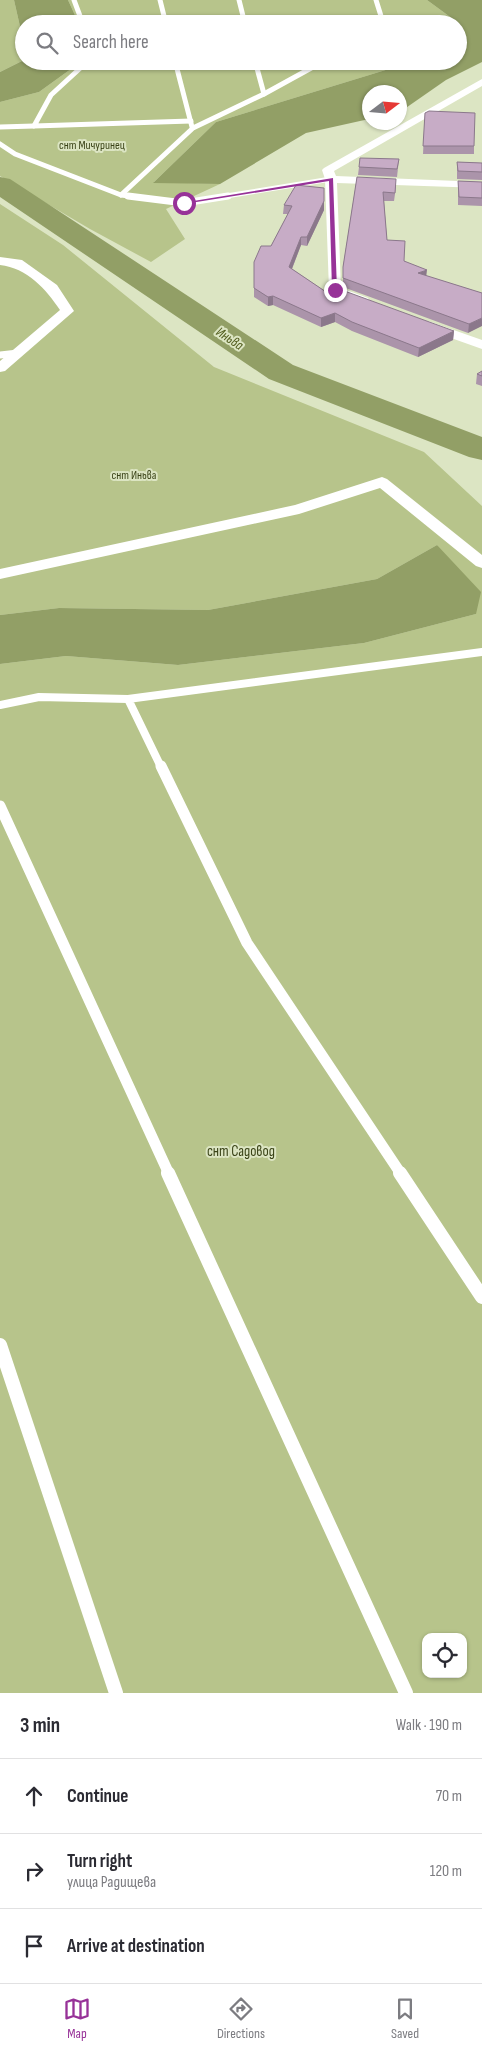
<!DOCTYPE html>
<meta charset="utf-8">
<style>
body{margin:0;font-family:"Sofia Sans Condensed",sans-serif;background:#f2f2f3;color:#2b2b33}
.controls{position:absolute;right:15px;bottom:15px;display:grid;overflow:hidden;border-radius:10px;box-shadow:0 1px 4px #0004}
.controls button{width:45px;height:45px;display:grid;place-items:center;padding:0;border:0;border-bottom:1px solid #e1e1e2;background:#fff;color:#2b2b33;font:25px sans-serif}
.compass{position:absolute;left:362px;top:85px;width:45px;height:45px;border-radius:50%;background:#fff;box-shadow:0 1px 4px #0004;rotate:74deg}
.stop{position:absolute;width:15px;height:15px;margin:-11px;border:4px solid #973298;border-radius:50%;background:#fff}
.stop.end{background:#973298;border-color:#fff;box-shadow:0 1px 5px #0008}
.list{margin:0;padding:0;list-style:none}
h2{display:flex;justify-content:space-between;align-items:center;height:65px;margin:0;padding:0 20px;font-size:21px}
h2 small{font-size:16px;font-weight:400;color:#7c7c81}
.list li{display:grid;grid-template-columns:32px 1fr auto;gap:15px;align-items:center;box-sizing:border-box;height:75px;padding:0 20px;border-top:1px solid #e1e1e2}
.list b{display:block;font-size:19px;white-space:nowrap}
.list p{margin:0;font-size:16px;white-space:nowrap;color:#7c7c81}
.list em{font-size:16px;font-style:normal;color:#7c7c81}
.icon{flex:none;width:28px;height:28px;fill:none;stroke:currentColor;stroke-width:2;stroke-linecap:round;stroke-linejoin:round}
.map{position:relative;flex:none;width:482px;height:1693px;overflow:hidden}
.search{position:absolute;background:#fff;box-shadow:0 1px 4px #0004;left:15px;right:15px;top:15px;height:55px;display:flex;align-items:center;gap:12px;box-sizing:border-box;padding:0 18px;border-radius:28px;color:#7c7c81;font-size:19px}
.sheet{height:290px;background:#fff}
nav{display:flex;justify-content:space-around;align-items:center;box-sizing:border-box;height:70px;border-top:1px solid #e1e1e2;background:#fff;font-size:14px;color:#7c7c81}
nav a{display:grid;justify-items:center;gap:2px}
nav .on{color:#973298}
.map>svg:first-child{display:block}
</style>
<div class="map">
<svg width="482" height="1693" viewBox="0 0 482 1693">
<rect width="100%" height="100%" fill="#dce5c3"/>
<!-- green -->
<g fill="#b7c48b" fill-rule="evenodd">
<polygon points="0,0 14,0 24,44 24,60 0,72"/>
<polygon points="68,0 427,0 457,22 79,24"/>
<polygon points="82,61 415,61 216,122 154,182 220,184 166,209 185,239 151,262 90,229 0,176 0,102 39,92"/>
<path d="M 0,204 L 63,245 L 214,367 L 424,452 L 482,506 L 482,1693 L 0,1693 L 0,664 L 66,656 L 178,665 L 364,643 L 476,614 L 437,545 L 377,579 L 208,610 L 59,608 L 0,615 ZM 426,1637 L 463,1637 L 463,1674 L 426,1674 Z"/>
</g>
<!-- water -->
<g fill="#929f66">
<polygon points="14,0 68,0 79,24 24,24 24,44"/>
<polygon points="427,0 482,0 482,62 446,80 400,112 400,92 370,92 369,119 306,133 220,184 153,183 216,122 415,61 458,61 458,24 456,24 457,22"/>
<polygon points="24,60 24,61 82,61 39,92 0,102 0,72"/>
<polygon points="437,545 481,592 476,614 364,643 178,665 66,656 0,664 0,615 59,608 208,610 377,579"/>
</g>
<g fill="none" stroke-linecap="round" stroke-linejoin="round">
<!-- river -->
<polygon fill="#929f66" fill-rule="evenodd" points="0,177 10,179 293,365 482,437 482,460 469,457 269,379 0,197"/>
<!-- service-far4 -->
<g stroke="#fff" stroke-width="5">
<polyline points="74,0 83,24"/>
<polyline points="160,0 166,24"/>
<polyline points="239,0 245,24"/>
<polyline points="376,0 381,16 377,24"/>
<polyline points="88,61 51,95 34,126 191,121"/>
<polyline points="175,61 192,127"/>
<polyline points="264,94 324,61"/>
<polyline points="0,127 34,126"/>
<polyline points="0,144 15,154 121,195 138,197"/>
<polyline points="121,195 193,128 264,94 255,61"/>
<polyline points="220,197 331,179"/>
</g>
<!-- service-far3 -->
<g stroke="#fff" stroke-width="7">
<polyline points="128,196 184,203 228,196"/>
<polyline points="0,355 18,353"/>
</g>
<!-- service-far2 -->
<g stroke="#fff" stroke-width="8">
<polyline points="0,705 39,697 128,699"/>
<polyline points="161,767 128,699 482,652"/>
</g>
<!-- service-far1 -->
<g stroke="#fff" stroke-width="11">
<polyline points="161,766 247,943 401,1174"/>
<polyline points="0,806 169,1174"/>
</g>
<!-- service -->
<g stroke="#fff" stroke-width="14">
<polyline points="168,1173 406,1693"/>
<polyline points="400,1173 482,1297"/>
<polyline points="0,1345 116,1693"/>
</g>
<!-- minor -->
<g fill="#fff" fill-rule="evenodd">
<polygon points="482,79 482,86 334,171 336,176 482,182 482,188 337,183 341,288 368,298 370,301 363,305 330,293 329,290 325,179 322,170 324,168"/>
<path d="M 0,257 L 22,260 L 57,285 L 74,311 L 5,371 L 0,372 L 0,361 L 60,310 C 46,289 27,268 0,265 Z"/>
<polygon points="428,321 482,340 482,349 423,328 421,325 423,322"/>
<polygon points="382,477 387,479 482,555 482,568 476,566 380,488 299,514 0,579 0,569 295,505"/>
</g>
</g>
<!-- wall -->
<g fill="#ab94aa">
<polygon points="425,113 474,146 474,154 423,154"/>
<polygon points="399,159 397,177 358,175 359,167"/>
<polygon points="457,162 482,163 482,180 457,179"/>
<polygon points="357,177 396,187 394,201 384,201 387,240 404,261 426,276 482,293 468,333 343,287 343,267"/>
<polygon points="458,181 482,182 482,206 458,205"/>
<polygon points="324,201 324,210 307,246 301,245 292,269 338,300 454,331 453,340 418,357 352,331 335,322 321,327 273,305 268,306 254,297 254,262 271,246 288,214 283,214 284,205"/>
<polygon points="482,371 482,386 476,384 477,374"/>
</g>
<!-- shaded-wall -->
<g fill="#8b788b">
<polygon points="324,201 324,210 307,246 307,237"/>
<polygon points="301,237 301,245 289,276 289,267"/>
<polygon points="427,270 426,278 418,273"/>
<polygon points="273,296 273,305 268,306 268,297"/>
<polygon points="335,313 335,322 321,327 321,318"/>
<polygon points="482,318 482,326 468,333 469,324"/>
<polygon points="454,331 453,340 418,357 419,348"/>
</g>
<!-- building -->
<g fill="#c7acc6" stroke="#8b788b">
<polygon points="429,111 475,113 474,146 423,146 425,113"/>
<polygon points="360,158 399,159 397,169 359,167"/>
<polygon points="457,162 482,163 482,172 458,171"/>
<polygon points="357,177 396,179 395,193 383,192 387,240 405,241 404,261 427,270 418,273 482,293 482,318 469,324 343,278 343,267"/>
<polygon points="458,181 482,182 482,198 459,197"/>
<polygon points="296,185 324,188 324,201 307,237 301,237 289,267 338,300 339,289 454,331 419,348 352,322 335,313 321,318 273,296 268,297 254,288 254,262 261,246 271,246 292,206 284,205"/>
<polygon points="482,371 482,376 477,374"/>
</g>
<!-- route -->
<polygon fill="#973298" points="333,178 337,290 335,291 332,290 329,181 184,204 181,203"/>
<g text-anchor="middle" stroke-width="4" stroke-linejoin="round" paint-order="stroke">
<!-- far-park labels -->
<g font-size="12" fill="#3a4317" stroke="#dce5c3">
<text x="92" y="149">снт Мичуринец</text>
<text x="134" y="479">снт Иньва</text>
</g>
<!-- far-water labels -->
<g font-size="14" font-style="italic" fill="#535e1f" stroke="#dce5c3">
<text transform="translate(230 338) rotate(34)" y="5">Иньва</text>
</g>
<!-- park labels -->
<g font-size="15" fill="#3a4317" stroke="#dce5c3">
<text x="241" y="1156">снт Садовод</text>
</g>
</g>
</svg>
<div class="controls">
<button><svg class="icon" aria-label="locate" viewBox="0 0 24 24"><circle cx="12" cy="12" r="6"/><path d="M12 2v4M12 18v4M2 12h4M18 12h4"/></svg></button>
</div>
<svg class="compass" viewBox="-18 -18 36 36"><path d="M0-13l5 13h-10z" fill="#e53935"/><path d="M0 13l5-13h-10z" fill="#7c7c81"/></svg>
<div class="stop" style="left:184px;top:203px"></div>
<div class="stop end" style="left:335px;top:290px"></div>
<div class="search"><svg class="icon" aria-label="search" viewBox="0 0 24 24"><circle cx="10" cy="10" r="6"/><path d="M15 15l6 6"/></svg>Search here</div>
</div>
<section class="sheet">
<h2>3 min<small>Walk · 190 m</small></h2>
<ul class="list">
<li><svg class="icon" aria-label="ahead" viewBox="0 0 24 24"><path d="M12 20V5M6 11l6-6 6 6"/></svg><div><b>Continue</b></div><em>70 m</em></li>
<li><svg class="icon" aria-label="right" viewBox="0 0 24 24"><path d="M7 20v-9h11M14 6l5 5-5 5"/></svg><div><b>Turn right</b><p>улица Радищева</p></div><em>120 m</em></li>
<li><svg class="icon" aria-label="arrive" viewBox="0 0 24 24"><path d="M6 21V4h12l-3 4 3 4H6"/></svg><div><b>Arrive at destination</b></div></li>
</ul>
</section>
<nav>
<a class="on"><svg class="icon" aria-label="map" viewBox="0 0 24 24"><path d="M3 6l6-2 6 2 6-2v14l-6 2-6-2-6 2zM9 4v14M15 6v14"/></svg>Map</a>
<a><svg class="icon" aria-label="directions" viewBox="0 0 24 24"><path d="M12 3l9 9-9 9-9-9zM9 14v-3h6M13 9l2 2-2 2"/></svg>Directions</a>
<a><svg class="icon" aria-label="saved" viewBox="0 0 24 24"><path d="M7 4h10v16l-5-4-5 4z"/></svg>Saved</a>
</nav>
